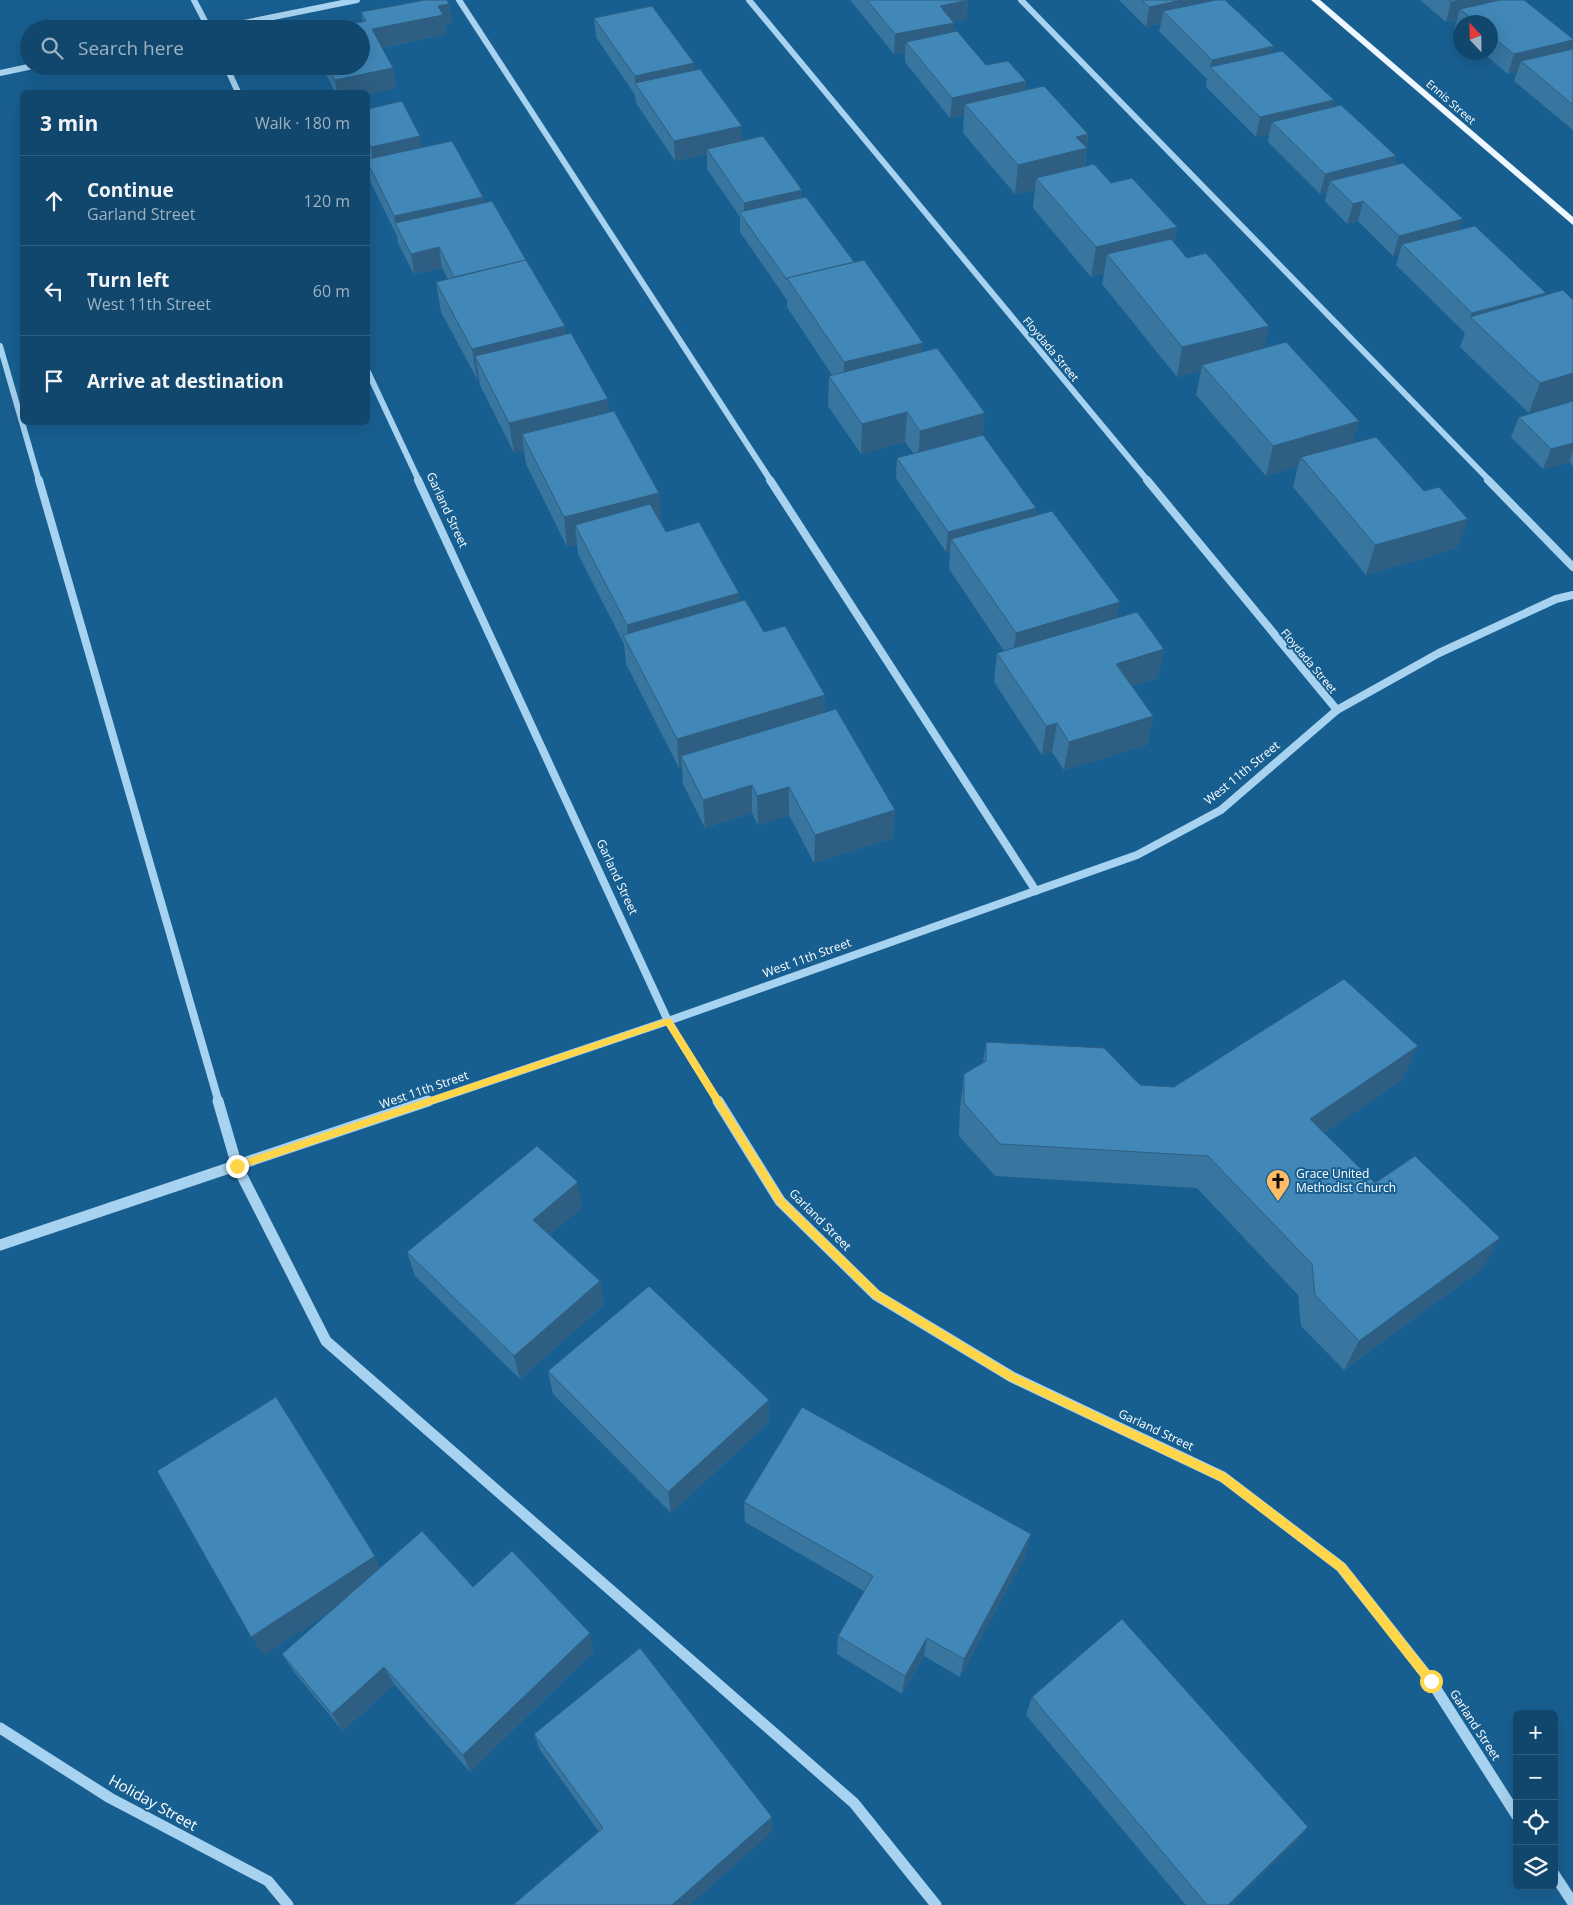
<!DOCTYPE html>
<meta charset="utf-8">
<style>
body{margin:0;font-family:"Open Sans",sans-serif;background:#1f5175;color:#f1f3f6}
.controls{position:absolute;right:15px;bottom:15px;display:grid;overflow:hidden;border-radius:8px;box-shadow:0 5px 20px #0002}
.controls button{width:45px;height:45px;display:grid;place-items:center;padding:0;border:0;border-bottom:1px solid #315f80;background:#12476d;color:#f1f3f6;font:25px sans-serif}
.compass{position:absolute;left:1453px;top:15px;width:45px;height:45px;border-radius:50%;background:#12476d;box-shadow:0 5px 20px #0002;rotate:338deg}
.stop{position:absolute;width:15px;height:15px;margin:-11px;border:4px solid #ffd54a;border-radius:50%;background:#fff}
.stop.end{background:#ffd54a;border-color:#fff;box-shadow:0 1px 5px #0008}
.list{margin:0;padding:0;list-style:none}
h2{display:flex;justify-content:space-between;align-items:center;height:65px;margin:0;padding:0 20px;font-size:21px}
h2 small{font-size:16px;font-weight:400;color:#9cb2c2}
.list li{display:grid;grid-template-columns:32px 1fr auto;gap:15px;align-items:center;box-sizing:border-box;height:90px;padding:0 20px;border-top:1px solid #315f80}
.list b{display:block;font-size:19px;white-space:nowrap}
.list p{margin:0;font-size:16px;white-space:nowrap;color:#9cb2c2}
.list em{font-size:16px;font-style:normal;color:#9cb2c2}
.icon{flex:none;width:28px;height:28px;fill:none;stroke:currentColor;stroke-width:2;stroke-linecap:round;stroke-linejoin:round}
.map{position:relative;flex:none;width:1573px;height:1905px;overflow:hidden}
.search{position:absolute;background:#12476d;box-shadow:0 5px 20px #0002;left:20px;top:20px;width:350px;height:55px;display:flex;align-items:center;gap:12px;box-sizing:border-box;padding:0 18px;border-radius:28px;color:#9cb2c2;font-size:19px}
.panel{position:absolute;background:#12476d;box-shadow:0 5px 20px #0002;left:20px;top:90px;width:350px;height:335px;border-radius:8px}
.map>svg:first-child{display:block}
</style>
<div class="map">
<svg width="1573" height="1905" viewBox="0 0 1573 1905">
<rect width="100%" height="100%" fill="#185f91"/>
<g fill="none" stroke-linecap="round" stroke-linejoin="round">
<!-- minor-far2 -->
<g stroke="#a7d3f0" stroke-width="6">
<polyline points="194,0 209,29"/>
<polyline points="459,0 771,481"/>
<polyline points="749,0 1148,481"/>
<polyline points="1021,0 1490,481"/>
<polyline points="214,29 357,0"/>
<polyline points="226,66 238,92"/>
<polyline points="0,73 33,66"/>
<polyline points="0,346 39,481"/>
<polyline points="368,372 419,481"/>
</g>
<!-- minor-far1 -->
<g stroke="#a7d3f0" stroke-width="8">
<polyline points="39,480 219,1103"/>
<polyline points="418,480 668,1021 719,1103"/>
<polyline points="770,480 1036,891"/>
<polyline points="1147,480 1337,710"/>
<polyline points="1488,480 1573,567"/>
<polyline points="425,1103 668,1021 1137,855 1221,810 1337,710 1439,653 1556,599 1573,595"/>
</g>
<!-- minor -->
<g stroke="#a7d3f0" stroke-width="11">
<polyline points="218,1101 237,1166 326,1341 854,1803 936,1905"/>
<polyline points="718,1101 780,1201 876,1295 1012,1377 1223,1477 1341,1567 1431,1681 1517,1816"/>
<polyline points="0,1245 428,1101"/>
<polyline points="0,1728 110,1798 268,1881 288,1905"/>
<polyline points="1554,1874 1573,1903"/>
</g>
<!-- major -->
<polygon fill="#eff8ff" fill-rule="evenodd" points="1311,0 1320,0 1573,217 1573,225"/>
</g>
<!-- wall -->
<g fill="#38759f">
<polygon points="850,0 968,0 966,20 954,22 953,32 986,65 1026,81 1025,90 1088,134 1085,166 1177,227 1174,243 1263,348 1353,443 1457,548 1366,575 1293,487 1298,466 1266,476 1196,395 1201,371 1177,377 1102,284 1104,273 1091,277 1033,208 1035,190 1015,194 963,133 964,115 950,118 905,62 905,52 894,54"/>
<polygon points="1119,0 1214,0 1332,107 1396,156 1394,165 1460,229 1545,295 1573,300 1529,413 1460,347 1465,333 1396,265 1399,255 1393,256 1358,221 1347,224 1325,201 1327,192 1320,194 1268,142 1269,134 1256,137 1206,87 1207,79 1159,31 1161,24 1146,27"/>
<polygon points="1420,0 1524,0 1573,39 1573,45 1572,49 1573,49 1573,130 1514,81 1517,72 1508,74 1482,52 1490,52 1490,22 1460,22 1460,34 1454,29 1457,20 1446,22"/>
<polygon points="449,4 452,23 445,25 446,34 382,48 393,68 396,88 368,92 335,92 322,66 361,66 363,22 361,12"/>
<polygon points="594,18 695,70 742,126 742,141 802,190 802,198 854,262 922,352 983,436 1034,516 1118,618 1164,649 1158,678 1132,686 1153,716 1147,745 1064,770 1052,752 1042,755 994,682 997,653 1004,651 949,569 950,551 946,552 896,478 897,458 914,454 905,442 861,454 828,406 829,376 832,375 787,307 787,300 740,232 740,217 707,169 707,154 675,161 636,103 635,95 596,37"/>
<polygon points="368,109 422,147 483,197 484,203 565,334 609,413 661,522 666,532 739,602 764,632 825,695 825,713 895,810 893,838 814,863 789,815 758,825 752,813 705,828 683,784 682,767 679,768 626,664 624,644 578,554 577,545 567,547 526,464 524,450 514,453 480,385 479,378 477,379 441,312 436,282 448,279 442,268 414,274 398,243 397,236 369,179 368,170 368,159 370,158 368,153"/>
<polygon points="1573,401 1573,466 1569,462 1543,469 1511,437 1519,417"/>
<polygon points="986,1042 1140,1085 1174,1087 1402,1080 1324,1133 1375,1183 1482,1269 1344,1370 1301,1326 1298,1295 1197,1188 995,1176 959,1136 960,1108 964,1074 983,1063"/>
<polygon points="582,1207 549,1235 600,1281 604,1305 520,1379 415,1276 407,1252"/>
<polygon points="548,1371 769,1422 671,1513 553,1394"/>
<polygon points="744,1502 1026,1554 960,1677 924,1656 902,1694 837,1654 838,1636 864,1591 745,1522"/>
<polygon points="380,1567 473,1587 594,1651 470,1772 394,1684 343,1731 294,1672 282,1654 331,1611 264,1655"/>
<polygon points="1032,1697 1308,1827 1295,1842 1230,1905 1186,1905 1026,1715"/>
<polygon points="534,1734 772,1817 772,1832 599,1832 540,1750"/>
</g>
<!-- shaded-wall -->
<g fill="#2e5f82">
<polygon points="968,0 966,20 941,25 954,23 953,42 906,42 905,52 894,54 895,34 940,6"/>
<polygon points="1182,0 1214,0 1211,13 1163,11 1161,24 1146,27 1149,7"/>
<polygon points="1461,0 1512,0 1460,9 1457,20 1446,22 1451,2"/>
<polygon points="449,4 452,23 445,25 446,34 375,49 372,29 438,6"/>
<polygon points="1573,40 1573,45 1568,60 1521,61 1517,72 1508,74 1514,54"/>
<polygon points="1274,46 1270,66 1210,68 1212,60"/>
<polygon points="694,63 695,83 635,84 635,76"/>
<polygon points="393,68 396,88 368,94 368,92 337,92 335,80"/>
<polygon points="1026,81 1024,101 965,104 964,115 950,118 952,98"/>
<polygon points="1334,100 1329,120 1272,122 1269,134 1256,137 1260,117"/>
<polygon points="742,126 742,147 707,149 707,154 675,161 674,141"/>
<polygon points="1088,134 1083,178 1036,178 1035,190 1015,194 1018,165 1076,137"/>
<polygon points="420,136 424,156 374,167 371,147"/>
<polygon points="1396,156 1391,177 1330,181 1327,192 1320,194 1325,174"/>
<polygon points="802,190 802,210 744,219 744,203"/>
<polygon points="483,197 486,217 395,223 394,216"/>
<polygon points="1363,201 1358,221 1347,224 1353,204"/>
<polygon points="1463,219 1457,240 1402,244 1399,255 1393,256 1399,236"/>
<polygon points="1177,227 1171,257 1107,254 1104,273 1091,277 1096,247"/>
<polygon points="439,247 442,268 414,274 411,254"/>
<polygon points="1546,293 1539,313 1470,317 1472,313"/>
<polygon points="565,326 568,356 475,356 479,378 477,379 472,349"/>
<polygon points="1269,326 1262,356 1202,365 1201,371 1177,377 1182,347"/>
<polygon points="923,343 921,372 843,392 844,362"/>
<polygon points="1573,373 1573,400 1529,413 1540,383"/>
<polygon points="608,399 611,429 522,434 524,450 514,453 509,423"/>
<polygon points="907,412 905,442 861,454 862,424"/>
<polygon points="985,413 982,443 918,460 920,431"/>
<polygon points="1359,421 1351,451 1301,457 1298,466 1266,476 1273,446"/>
<polygon points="1573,443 1573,451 1569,462 1543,469 1551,449"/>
<polygon points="659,493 661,522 575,525 577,545 567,547 564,517"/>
<polygon points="1036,508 1033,528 951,539 950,551 946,552 948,532"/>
<polygon points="1468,519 1457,548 1366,575 1375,545"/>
<polygon points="739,593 740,622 628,645 627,625"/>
<polygon points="1120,602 1115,631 1012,662 1016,633"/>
<polygon points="1164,649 1158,678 1111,693 1116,664"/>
<polygon points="825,695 825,724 681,756 682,767 679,768 677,739"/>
<polygon points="1153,716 1147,745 1064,770 1069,742"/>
<polygon points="1057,723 1052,752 1042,755 1046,726"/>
<polygon points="752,785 752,813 705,828 703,800"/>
<polygon points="789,787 789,815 758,825 757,796"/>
<polygon points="895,810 893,838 814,863 815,835"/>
<polygon points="1418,1046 1402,1080 1297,1152 1310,1119"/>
<polygon points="578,1182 582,1207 538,1245 533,1220"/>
<polygon points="1500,1238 1482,1269 1344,1370 1359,1341"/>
<polygon points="600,1281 604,1305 520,1379 514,1356"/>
<polygon points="769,1400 769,1422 671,1513 668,1492"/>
<polygon points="1031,1534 1026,1554 960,1677 964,1659"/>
<polygon points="375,1556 384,1576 264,1655 251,1637"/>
<polygon points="590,1633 594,1651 470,1772 463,1755"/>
<polygon points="927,1638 924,1656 902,1694 905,1676"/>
<polygon points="384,1667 394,1684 343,1731 332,1714"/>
<polygon points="772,1817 772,1832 690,1905 672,1905"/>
<polygon points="1308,1827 1295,1842 1230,1905 1228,1905"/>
</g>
<!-- building -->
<g fill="#4188b9" stroke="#2e5f82">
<polygon points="425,0 447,0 449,4 438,6 443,15 372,29 393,68 335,80 328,66 361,66 361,29 328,29 366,21 361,12"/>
<polygon points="867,0 968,0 940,6 954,23 895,34"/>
<polygon points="1142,0 1182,0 1149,7"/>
<polygon points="1216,0 1225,0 1274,46 1212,60 1163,11"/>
<polygon points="1449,0 1461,0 1451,2"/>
<polygon points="1500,0 1524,0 1573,39 1573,40 1514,54 1490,35 1490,22 1476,22 1460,9"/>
<polygon points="652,6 694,63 635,76 594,18"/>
<polygon points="957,31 986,65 1008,61 1026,81 952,98 906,42"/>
<polygon points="1573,49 1573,105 1521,61"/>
<polygon points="1282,51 1334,100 1260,117 1210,67"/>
<polygon points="700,69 742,126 674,141 635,83"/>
<polygon points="1044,86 1088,134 1076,137 1087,148 1018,165 965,104"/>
<polygon points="402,101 420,136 371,147 368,141 368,109"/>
<polygon points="1341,105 1396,156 1325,174 1272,122"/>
<polygon points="763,136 802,190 744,203 707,149"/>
<polygon points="452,141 483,197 394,216 368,163 368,159"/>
<polygon points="1403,163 1463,219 1399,236 1363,201 1353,204 1330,181"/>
<polygon points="1094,164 1111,183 1132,178 1177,227 1096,247 1036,178"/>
<polygon points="806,197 854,262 787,278 787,280 739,212"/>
<polygon points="492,201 526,260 454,277 439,247 411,254 395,223"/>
<polygon points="1475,226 1546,293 1472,313 1402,244"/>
<polygon points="1171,239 1187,258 1206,253 1269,326 1182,347 1107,254"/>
<polygon points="526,260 565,326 472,349 436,282"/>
<polygon points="864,260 923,343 844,362 787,278"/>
<polygon points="1563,290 1573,300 1573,373 1540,383 1470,317"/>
<polygon points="571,333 608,399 509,423 475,356"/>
<polygon points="1286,342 1359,421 1273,446 1202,365"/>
<polygon points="937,348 985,413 920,431 907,412 862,424 829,376"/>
<polygon points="1573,401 1573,443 1551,449 1519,417"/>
<polygon points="614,411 659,493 564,517 522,434"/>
<polygon points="983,435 1036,508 948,532 897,458"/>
<polygon points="1376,437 1424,491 1439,487 1468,519 1375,545 1301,457"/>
<polygon points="650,504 666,532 699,522 739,593 627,625 575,525"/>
<polygon points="1052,511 1120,602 1016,633 951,539"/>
<polygon points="745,600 764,632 785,626 825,695 677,739 623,635"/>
<polygon points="1137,612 1164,649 1116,664 1153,716 1069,742 1057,723 1046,726 997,653"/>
<polygon points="836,709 895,810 815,835 789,787 757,796 752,785 703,800 681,756"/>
<polygon points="1344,979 1418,1046 1310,1119 1375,1183 1415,1156 1500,1238 1359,1341 1315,1295 1312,1264 1208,1156 1000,1144 964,1103 964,1074 986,1061 986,1042 1104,1048 1140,1085 1174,1087"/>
<polygon points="537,1146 578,1182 533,1220 600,1281 514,1356 407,1252"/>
<polygon points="649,1286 769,1400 668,1492 548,1371"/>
<polygon points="276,1397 375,1556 251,1637 157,1471"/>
<polygon points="802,1407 1031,1534 964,1659 927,1638 905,1676 838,1636 873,1576 744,1502"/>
<polygon points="422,1531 473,1587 512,1551 590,1633 463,1755 384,1667 332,1714 282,1654"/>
<polygon points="1122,1619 1308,1827 1228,1905 1207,1905 1032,1697"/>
<polygon points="640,1648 772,1817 672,1905 513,1905 603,1828 534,1734"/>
</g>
<!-- route -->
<polygon fill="#ffd54a" points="668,1018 671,1019 784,1199 880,1292 1015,1374 1227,1474 1345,1564 1434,1677 1436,1681 1434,1685 1431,1686 1427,1685 1338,1571 1220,1481 1008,1380 873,1298 777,1204 666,1025 237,1170 233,1166 237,1162"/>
<!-- icons -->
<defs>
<g id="church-pin" transform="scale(1.25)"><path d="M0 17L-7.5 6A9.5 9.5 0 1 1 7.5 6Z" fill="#ffbc65" stroke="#185f91"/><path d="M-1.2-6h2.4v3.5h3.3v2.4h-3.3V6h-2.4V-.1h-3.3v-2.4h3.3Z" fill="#111"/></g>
</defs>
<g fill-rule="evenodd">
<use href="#church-pin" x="1278" y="1181"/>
</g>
<g text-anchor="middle" stroke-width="4" stroke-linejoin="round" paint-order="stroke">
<!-- far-street labels -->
<g font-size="11" fill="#fff" stroke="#185f91">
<text transform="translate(1451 102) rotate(41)" y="4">Ennis Street</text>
<text transform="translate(1051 349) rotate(50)" y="4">Floydada Street</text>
<text transform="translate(1309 661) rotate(50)" y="4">Floydada Street</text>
</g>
<!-- street labels -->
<g font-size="12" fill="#fff" stroke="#185f91">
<text transform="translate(447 510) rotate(65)" y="4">Garland Street</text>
<text transform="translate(1242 773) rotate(-39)" y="4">West 11th Street</text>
<text transform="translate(617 877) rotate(65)" y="4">Garland Street</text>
<text transform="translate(807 958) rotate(-20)" y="4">West 11th Street</text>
<text transform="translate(424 1090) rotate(-19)" y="4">West 11th Street</text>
<text transform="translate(820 1220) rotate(45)" y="4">Garland Street</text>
<text transform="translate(1156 1430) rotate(25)" y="4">Garland Street</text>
<text transform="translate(1475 1725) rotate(57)" y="4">Garland Street</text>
</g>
<!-- poi labels -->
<g font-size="12" fill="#fff" stroke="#185f91" text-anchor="start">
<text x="1296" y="1178">Grace United<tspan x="1296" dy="14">Methodist Church</tspan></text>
</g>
<!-- near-street labels -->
<g font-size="15" fill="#fff" stroke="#185f91">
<text transform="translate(153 1803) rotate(29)" y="5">Holiday Street</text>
</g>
</g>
</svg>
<div class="controls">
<button>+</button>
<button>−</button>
<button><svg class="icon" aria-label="locate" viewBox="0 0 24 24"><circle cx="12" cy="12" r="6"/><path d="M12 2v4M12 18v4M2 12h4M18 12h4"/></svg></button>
<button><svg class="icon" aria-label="layers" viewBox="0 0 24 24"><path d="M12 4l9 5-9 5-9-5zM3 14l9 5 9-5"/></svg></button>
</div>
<svg class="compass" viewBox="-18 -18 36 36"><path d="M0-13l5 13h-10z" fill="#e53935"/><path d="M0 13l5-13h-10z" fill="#9cb2c2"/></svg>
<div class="stop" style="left:1431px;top:1681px"></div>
<div class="stop end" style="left:237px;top:1166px"></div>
<div class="search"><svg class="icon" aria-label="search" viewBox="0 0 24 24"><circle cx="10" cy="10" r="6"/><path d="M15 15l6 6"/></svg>Search here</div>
<section class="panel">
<h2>3 min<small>Walk · 180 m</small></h2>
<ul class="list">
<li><svg class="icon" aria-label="ahead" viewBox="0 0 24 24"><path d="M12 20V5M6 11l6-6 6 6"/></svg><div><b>Continue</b><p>Garland Street</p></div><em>120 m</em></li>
<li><svg class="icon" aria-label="left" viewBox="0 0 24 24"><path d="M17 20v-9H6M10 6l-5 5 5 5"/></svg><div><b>Turn left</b><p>West 11th Street</p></div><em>60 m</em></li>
<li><svg class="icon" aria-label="arrive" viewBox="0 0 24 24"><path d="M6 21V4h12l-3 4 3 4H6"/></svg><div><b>Arrive at destination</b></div></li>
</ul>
</section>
</div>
